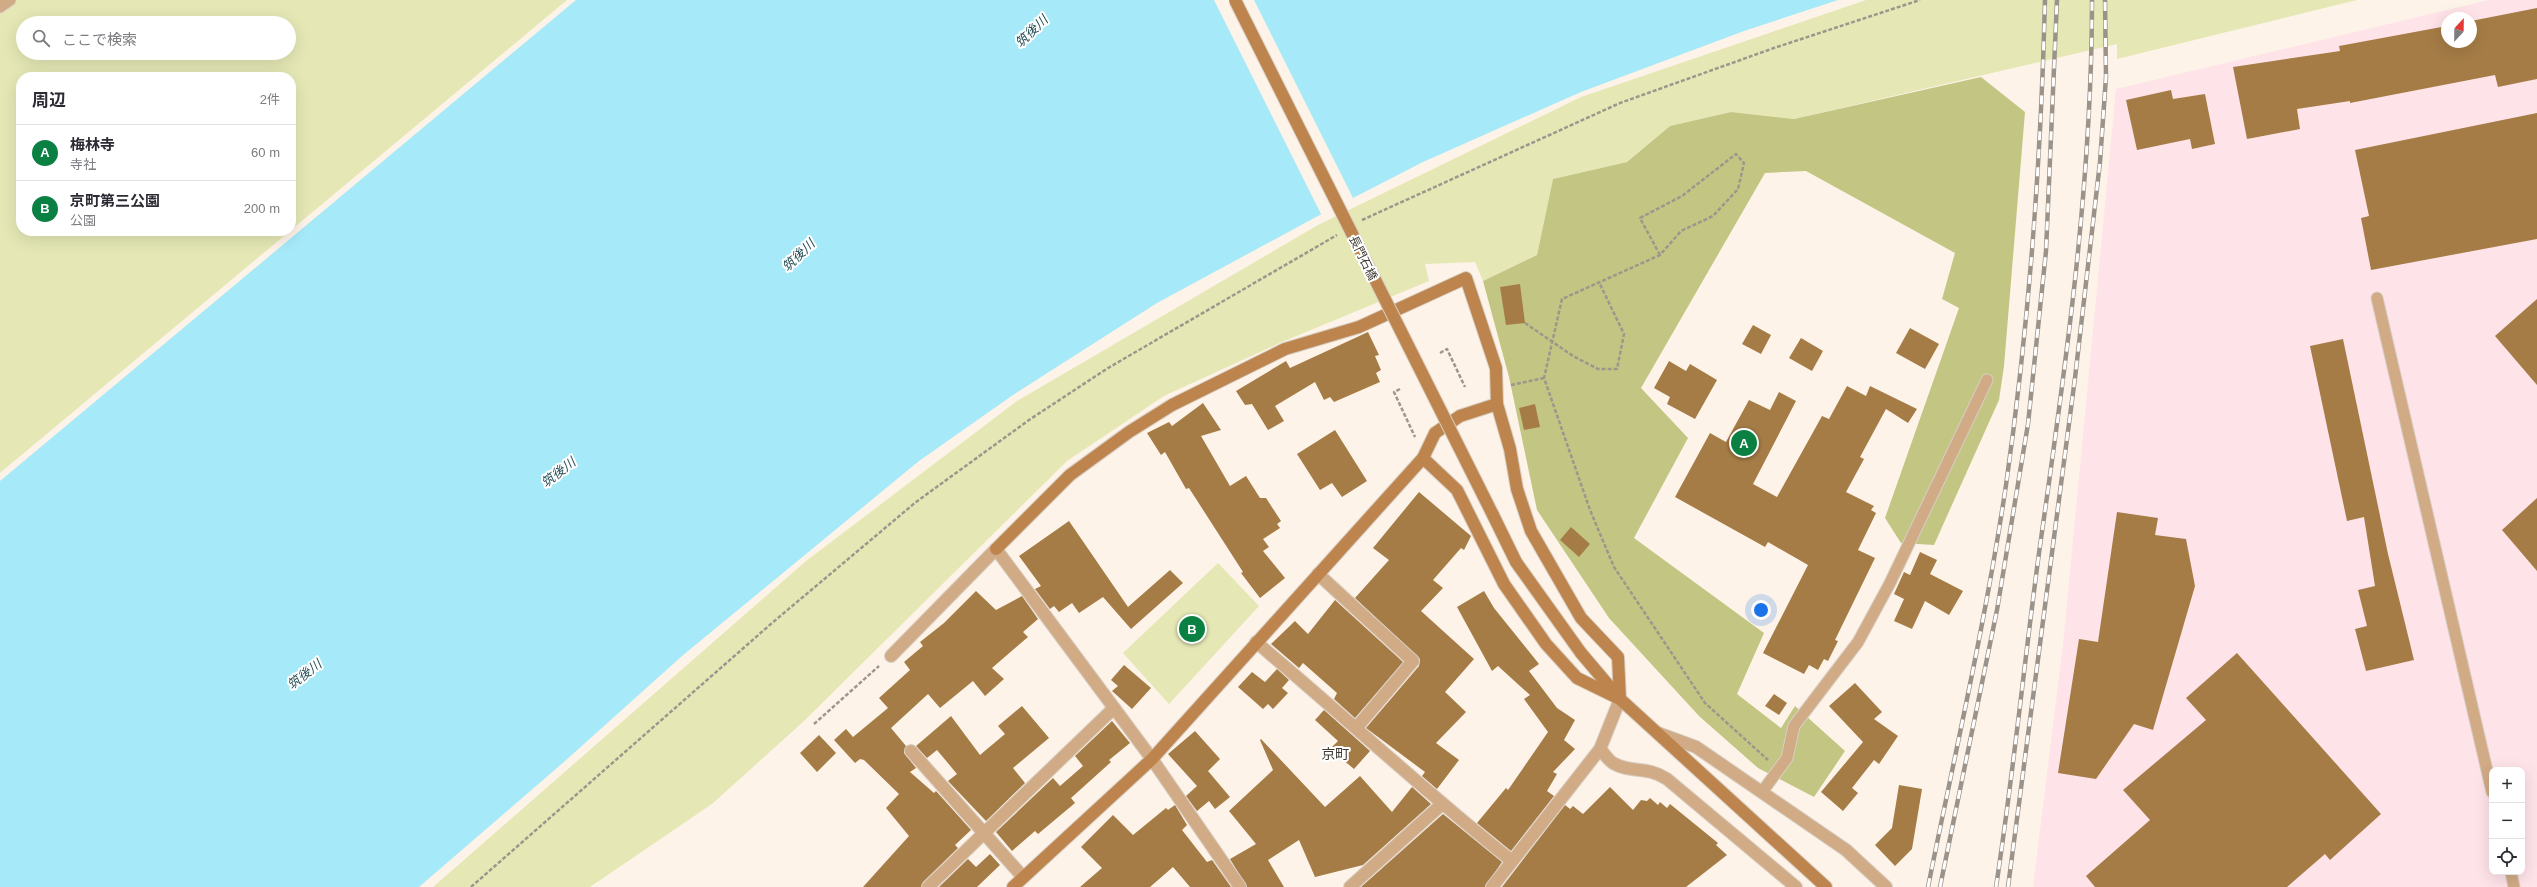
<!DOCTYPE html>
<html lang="ja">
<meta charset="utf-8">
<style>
body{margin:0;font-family:Arial,"Noto Sans JP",sans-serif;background:#f7f7f7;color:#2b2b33}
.controls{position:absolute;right:12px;bottom:12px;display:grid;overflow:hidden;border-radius:8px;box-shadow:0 4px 16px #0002}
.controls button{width:36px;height:36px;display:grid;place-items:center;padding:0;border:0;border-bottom:1px solid #e1e1e2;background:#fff;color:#2b2b33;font:20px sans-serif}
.compass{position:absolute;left:2441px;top:12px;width:36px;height:36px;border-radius:50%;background:#fff;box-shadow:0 4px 16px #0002;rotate:22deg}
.you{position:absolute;left:1761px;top:610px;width:14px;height:14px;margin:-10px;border:3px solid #fff;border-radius:50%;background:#1a73e8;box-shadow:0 0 0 6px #1a73e833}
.badge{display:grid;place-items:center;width:26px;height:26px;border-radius:50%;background:#0b8043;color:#fff;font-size:13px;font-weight:700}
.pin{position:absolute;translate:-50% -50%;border:2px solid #fff;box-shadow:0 1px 4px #0006}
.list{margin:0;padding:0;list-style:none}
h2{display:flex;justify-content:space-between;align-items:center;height:52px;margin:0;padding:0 16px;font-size:17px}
h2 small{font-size:13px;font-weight:400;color:#7c7c81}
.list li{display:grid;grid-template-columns:26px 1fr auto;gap:12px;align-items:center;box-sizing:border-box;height:56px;padding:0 16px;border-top:1px solid #e1e1e2}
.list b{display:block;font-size:15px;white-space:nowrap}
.list p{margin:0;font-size:13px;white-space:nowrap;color:#7c7c81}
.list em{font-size:13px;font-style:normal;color:#7c7c81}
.icon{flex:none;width:22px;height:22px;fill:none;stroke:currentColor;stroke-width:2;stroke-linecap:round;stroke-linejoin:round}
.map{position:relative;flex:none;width:2537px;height:887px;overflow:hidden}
.search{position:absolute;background:#fff;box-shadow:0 4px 16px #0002;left:16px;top:16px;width:280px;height:44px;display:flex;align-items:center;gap:10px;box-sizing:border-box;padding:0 14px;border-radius:22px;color:#7c7c81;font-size:15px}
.panel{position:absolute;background:#fff;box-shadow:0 4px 16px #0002;left:16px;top:72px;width:280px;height:164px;border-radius:16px}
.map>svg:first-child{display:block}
</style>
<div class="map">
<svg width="2537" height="887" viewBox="0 0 2537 887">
<rect width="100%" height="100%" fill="#fdf3e8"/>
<!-- industrial -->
<path fill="#fee3e9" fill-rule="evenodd" d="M 2489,0 L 2537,0 L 2537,887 L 2033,887 L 2063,645 L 2116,89 ZM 2447,18 L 2471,18 L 2471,42 L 2447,42 ZM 2492,770 L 2522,770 L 2522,872 L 2492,872 Z"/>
<!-- green -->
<g fill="#e5e8b5" fill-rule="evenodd">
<path d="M 0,0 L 567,0 L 291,230 L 291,77 L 21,77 L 21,231 L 290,231 L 0,473 ZM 23,23 L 289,23 L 289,53 L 23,53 Z"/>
<polygon points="1866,0 2357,0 2117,59 2117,44 1794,119 1731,112 1670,126 1627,162 1553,179 1537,255 1483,281 1475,262 1425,264 1429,281 1282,342 1164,396 1067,461 804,721 712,804 590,887 433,887 806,561 1017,401 1318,225 1581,97"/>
<polygon points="1218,563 1259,606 1169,704 1123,653"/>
</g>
<!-- forest -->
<polygon fill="#c3c683" points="1981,77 2025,112 2004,366 1999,400 1934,545 1901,543 1885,518 1959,308 1942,299 1955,253 1806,171 1765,173 1641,388 1688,438 1634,538 1764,633 1737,694 1781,728 1795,706 1845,751 1814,797 1758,768 1699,716 1609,618 1537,510 1509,377 1483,281 1537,255 1553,179 1627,162 1670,126 1731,112 1794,119"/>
<!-- water -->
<polygon fill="#a6e9f9" points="576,0 1838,0 1744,31 1581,92 1423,162 1316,217 1157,303 1013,395 919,461 682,656 565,761 419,887 0,887 0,481"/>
<!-- pier -->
<polygon fill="#fdf3e8" points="1214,0 1254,0 1354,200 1322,216"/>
<!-- building -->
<g fill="#a57c46">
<polygon points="2537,8 2537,79 2498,87 2495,75 2350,103 2350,101 2297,109 2300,129 2247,139 2233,67 2340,51 2339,46 2447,26 2447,42 2471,42 2471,21"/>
<polygon points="2171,90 2173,99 2205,94 2215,144 2192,149 2190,139 2137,150 2126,100"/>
<polygon points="2537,113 2537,239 2371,270 2361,218 2369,216 2355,150"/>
<polygon points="1520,284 1525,323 1506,325 1500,287"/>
<polygon points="2537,299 2537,385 2495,336"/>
<polygon points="1753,325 1771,335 1761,354 1742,344"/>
<polygon points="1910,328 1939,344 1925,369 1896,353"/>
<polygon points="1368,332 1379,355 1375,356 1381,370 1376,373 1380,382 1334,402 1330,397 1324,400 1315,382 1275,406 1284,421 1268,430 1252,404 1245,405 1236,391 1286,361 1290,368"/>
<polygon points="1801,338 1823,351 1812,371 1789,358"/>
<polygon points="2343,339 2388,554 2414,660 2366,671 2355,629 2367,626 2358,590 2375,586 2364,517 2347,521 2310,346"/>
<polygon points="1669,361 1686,371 1690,364 1717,380 1695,419 1667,404 1670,397 1654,388"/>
<polygon points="1847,386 1866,396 1870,386 1917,409 1908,423 1886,409 1860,457 1864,459 1846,492 1874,506 1871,510 1876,513 1858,550 1875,558 1835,640 1838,641 1828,661 1824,659 1818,670 1809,665 1804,674 1763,653 1808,565 1768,542 1765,547 1675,497 1710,433 1726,442 1749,400 1770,410 1779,392 1796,401 1753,484 1777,497 1822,416 1829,419"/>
<polygon points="1203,403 1221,430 1201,436 1230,486 1246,476 1260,498 1266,498 1281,521 1277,524 1280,528 1263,539 1269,547 1263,551 1285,578 1260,598 1241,573 1243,572 1189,488 1186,489 1165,452 1161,455 1147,433 1169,422 1172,426"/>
<polygon points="1535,404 1540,427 1524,430 1519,408"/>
<polygon points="1335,430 1367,481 1342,497 1332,483 1320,490 1297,454"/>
<polygon points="1419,492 1471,536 1464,550 1461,548 1433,580 1443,588 1421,611 1474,659 1445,692 1466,712 1436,743 1459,760 1437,789 1422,776 1425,772 1366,728 1419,666 1420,659 1355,598 1389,560 1373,548"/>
<polygon points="2537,498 2537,571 2502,530"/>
<polygon points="2117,512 2158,518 2155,535 2186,539 2195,586 2153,730 2134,724 2096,779 2058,773 2079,639 2098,642"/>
<polygon points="1069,521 1128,607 1170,570 1183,583 1131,629 1103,597 1079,613 1072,603 1059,612 1054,606 1050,609 1035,589 1041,586 1019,556"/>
<polygon points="1571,527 1590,544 1579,557 1560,540"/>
<polygon points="1920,552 1937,560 1930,574 1963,591 1949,615 1925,601 1912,629 1894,621 1904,599 1894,594 1904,572 1910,575"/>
<polygon points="976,591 996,610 1022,596 1038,619 1023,632 1028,637 992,668 1004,679 985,696 973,681 940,708 928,694 891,728 906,746 904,753 916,768 910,772 934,793 936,791 971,830 955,845 958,848 923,882 921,887 863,887 909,836 886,808 899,794 864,760 860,759 855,763 834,740 846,729 853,737 888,708 879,698 910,670 904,662 923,646 920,642 944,623"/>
<polygon points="1484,591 1494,608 1539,664 1529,671 1557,708 1575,720 1564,740 1575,749 1553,772 1557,774 1547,791 1554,796 1511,851 1477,823 1506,788 1508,790 1548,732 1524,699 1530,695 1498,666 1492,671 1457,607"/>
<polygon points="1335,600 1403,662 1355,718 1334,699 1337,693 1303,663 1299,668 1271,644 1295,621 1308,634"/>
<polygon points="2237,653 2381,814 2330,860 2325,854 2287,887 2095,887 2086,876 2150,820 2123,790 2206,720 2186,698"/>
<polygon points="1124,665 1151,688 1132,709 1112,691 1118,686 1111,680"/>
<polygon points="1277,669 1289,680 1282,688 1288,693 1273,709 1268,704 1263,709 1238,687 1252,672 1265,682"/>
<polygon points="1855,683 1882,712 1874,719 1898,736 1879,764 1874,760 1852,788 1858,793 1843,811 1821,792 1863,742 1829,706"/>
<polygon points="1774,694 1787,703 1779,715 1765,706"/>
<polygon points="1022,706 1049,738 1013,768 1025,783 986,821 948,781 957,774 937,750 927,758 916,746 951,716 980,755 1005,734 998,726"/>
<polygon points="1324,710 1370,751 1354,769 1330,749 1338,741 1315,720"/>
<polygon points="1112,721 1130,743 1109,760 1111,762 1071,798 1075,803 1038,834 1035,831 1012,851 996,832 1053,778 1060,786 1083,766 1075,756"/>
<polygon points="1195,731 1220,759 1208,771 1230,797 1215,809 1209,801 1197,811 1186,796 1197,786 1168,754"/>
<polygon points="819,735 836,753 817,772 800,753"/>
<polygon points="1261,739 1325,807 1360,776 1392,812 1412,787 1431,804 1363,865 1315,877 1299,840 1268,860 1284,887 1247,887 1230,859 1256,844 1229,811 1273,770 1260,740"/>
<polygon points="1899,785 1922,789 1912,849 1895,866 1875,845 1892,828"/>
<polygon points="1610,787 1633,810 1641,800 1647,801 1650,798 1658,805 1660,802 1667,808 1670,804 1718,843 1716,845 1727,855 1686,887 1502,887 1565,805 1570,809 1573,806 1583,814"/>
<polygon points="1175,805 1187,825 1182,830 1207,862 1212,860 1231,887 1190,887 1173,867 1150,887 1080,887 1102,868 1081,847 1113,815 1133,835 1166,808 1168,810"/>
<polygon points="1443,814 1502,862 1485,887 1361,887"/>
<polygon points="990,854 1000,865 977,887 939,887 968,859 976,867"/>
</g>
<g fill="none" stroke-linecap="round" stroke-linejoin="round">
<!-- lane casing -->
<g stroke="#d7cec4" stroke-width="13">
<g id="lane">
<polyline points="0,7 10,0"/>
<polyline points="2377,298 2492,792"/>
<polyline points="1762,792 1787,758 1794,726 1858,642 1890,583 1987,380"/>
<polyline points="2511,872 2514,887"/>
</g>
</g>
<!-- street casing -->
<g stroke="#d7cec4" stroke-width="14">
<g id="street">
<polyline points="1318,574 1413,661 1357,727"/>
<path d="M 1256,642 C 1342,714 1424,791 1512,861"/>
<polyline points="891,656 996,549 1152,759 1240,887"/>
<polyline points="1658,733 1696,747 1846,850 1886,887"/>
<path d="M 1600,749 C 1604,753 1608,760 1613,763 C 1631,774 1646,765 1667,779 L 1796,887"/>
<polyline points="911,751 1023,877"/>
<polyline points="928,887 1114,708"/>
<polyline points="1350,887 1441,805"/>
<polyline points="1492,887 1600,749 1620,699"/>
</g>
</g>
<!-- secondary casing -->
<g stroke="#d7cec4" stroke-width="14">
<g id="secondary">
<polyline points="1423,458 1457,490 1504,584 1546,644 1577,678 1620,699 1618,657 1581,618 1531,531 1517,489 1510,449 1497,404"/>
<polyline points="1493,515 1516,562 1581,653 1620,699 1826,887"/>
<polyline points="996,549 1070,475 1129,432 1172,405 1285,349 1359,327 1466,278 1496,368 1497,404 1460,416 1435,433 1423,458 1152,759 1013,887"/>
</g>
</g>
<!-- path -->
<g stroke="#9e968c" stroke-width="2.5" stroke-dasharray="4 2" stroke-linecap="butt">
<polyline points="1362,220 1620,103 1774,48 1920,0"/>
<polyline points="1660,255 1640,218 1682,196 1736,154 1744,163 1738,189 1713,216 1681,231 1660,255 1562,299 1544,378 1590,510 1614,567 1705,703 1768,760"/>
<polyline points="1525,323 1573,356 1598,369 1617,369 1624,334 1599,282"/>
<polyline points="1440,353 1447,349 1465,387"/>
<polyline points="1511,385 1544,378"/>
<polyline points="1400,389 1394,392 1415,437"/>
<polyline points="814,724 879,666"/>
<polyline points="471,887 772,623 916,502 1029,420 1108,368 1337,235"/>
</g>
<!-- lane -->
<use href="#lane" stroke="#d1ab86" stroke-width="11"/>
<!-- street -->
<use href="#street" stroke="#d1ab86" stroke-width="12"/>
<!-- secondary -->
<use href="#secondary" stroke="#bd854d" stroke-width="12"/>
<!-- rail casing -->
<g stroke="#9b938a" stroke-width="4.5">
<g id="rail">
<path d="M 1928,887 C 1955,753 1986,620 2006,485 C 2029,324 2041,163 2045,0"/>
<polyline points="1940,887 1997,610 2028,424 2046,251 2057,0"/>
<path d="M 1996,887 C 2013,776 2024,665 2039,553 C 2065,370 2092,186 2092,0"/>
<polyline points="2008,887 2075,378 2100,162 2106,77 2105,0"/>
</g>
</g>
<!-- rail -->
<use href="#rail" stroke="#fff" stroke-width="3" stroke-dasharray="9" stroke-linecap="butt"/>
<!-- secondary-bridge casing -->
<g stroke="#d7cec4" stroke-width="14" stroke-linecap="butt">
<polyline id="secondary-bridge" points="1235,0 1493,515"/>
</g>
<!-- secondary-bridge -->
<use href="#secondary-bridge" stroke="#bd854d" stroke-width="12"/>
</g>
<g text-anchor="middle" stroke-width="4" stroke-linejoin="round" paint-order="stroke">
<!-- street labels -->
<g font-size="12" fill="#413b33" stroke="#fff">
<text transform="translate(1363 258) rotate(64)" y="4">長門石橋</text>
</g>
<!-- water labels -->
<g font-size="13" font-style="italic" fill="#254d55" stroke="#fff">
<text transform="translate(1031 31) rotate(-44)" y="5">筑後川</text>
<text transform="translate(798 255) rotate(-44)" y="5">筑後川</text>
<text transform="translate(558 472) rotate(-38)" y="5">筑後川</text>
<text transform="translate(304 674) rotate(-38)" y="5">筑後川</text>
</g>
<!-- quarter labels -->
<g font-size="14" fill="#413b33" stroke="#fff">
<text x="1335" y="759">京町</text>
</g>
</g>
</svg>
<div class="controls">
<button>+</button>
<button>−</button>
<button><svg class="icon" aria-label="locate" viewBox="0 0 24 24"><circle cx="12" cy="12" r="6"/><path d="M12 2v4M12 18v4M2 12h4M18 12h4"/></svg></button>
</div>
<svg class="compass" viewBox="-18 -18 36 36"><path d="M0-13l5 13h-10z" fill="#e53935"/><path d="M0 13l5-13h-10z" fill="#7c7c81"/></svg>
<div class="you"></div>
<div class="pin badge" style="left:1744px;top:443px">A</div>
<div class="pin badge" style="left:1192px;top:629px">B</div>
<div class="search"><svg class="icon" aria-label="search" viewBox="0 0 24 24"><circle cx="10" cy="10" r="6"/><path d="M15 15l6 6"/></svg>ここで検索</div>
<section class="panel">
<h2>周辺<small>2件</small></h2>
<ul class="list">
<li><span class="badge">A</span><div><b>梅林寺</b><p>寺社</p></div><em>60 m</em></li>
<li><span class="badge">B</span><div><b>京町第三公園</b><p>公園</p></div><em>200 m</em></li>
</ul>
</section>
</div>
